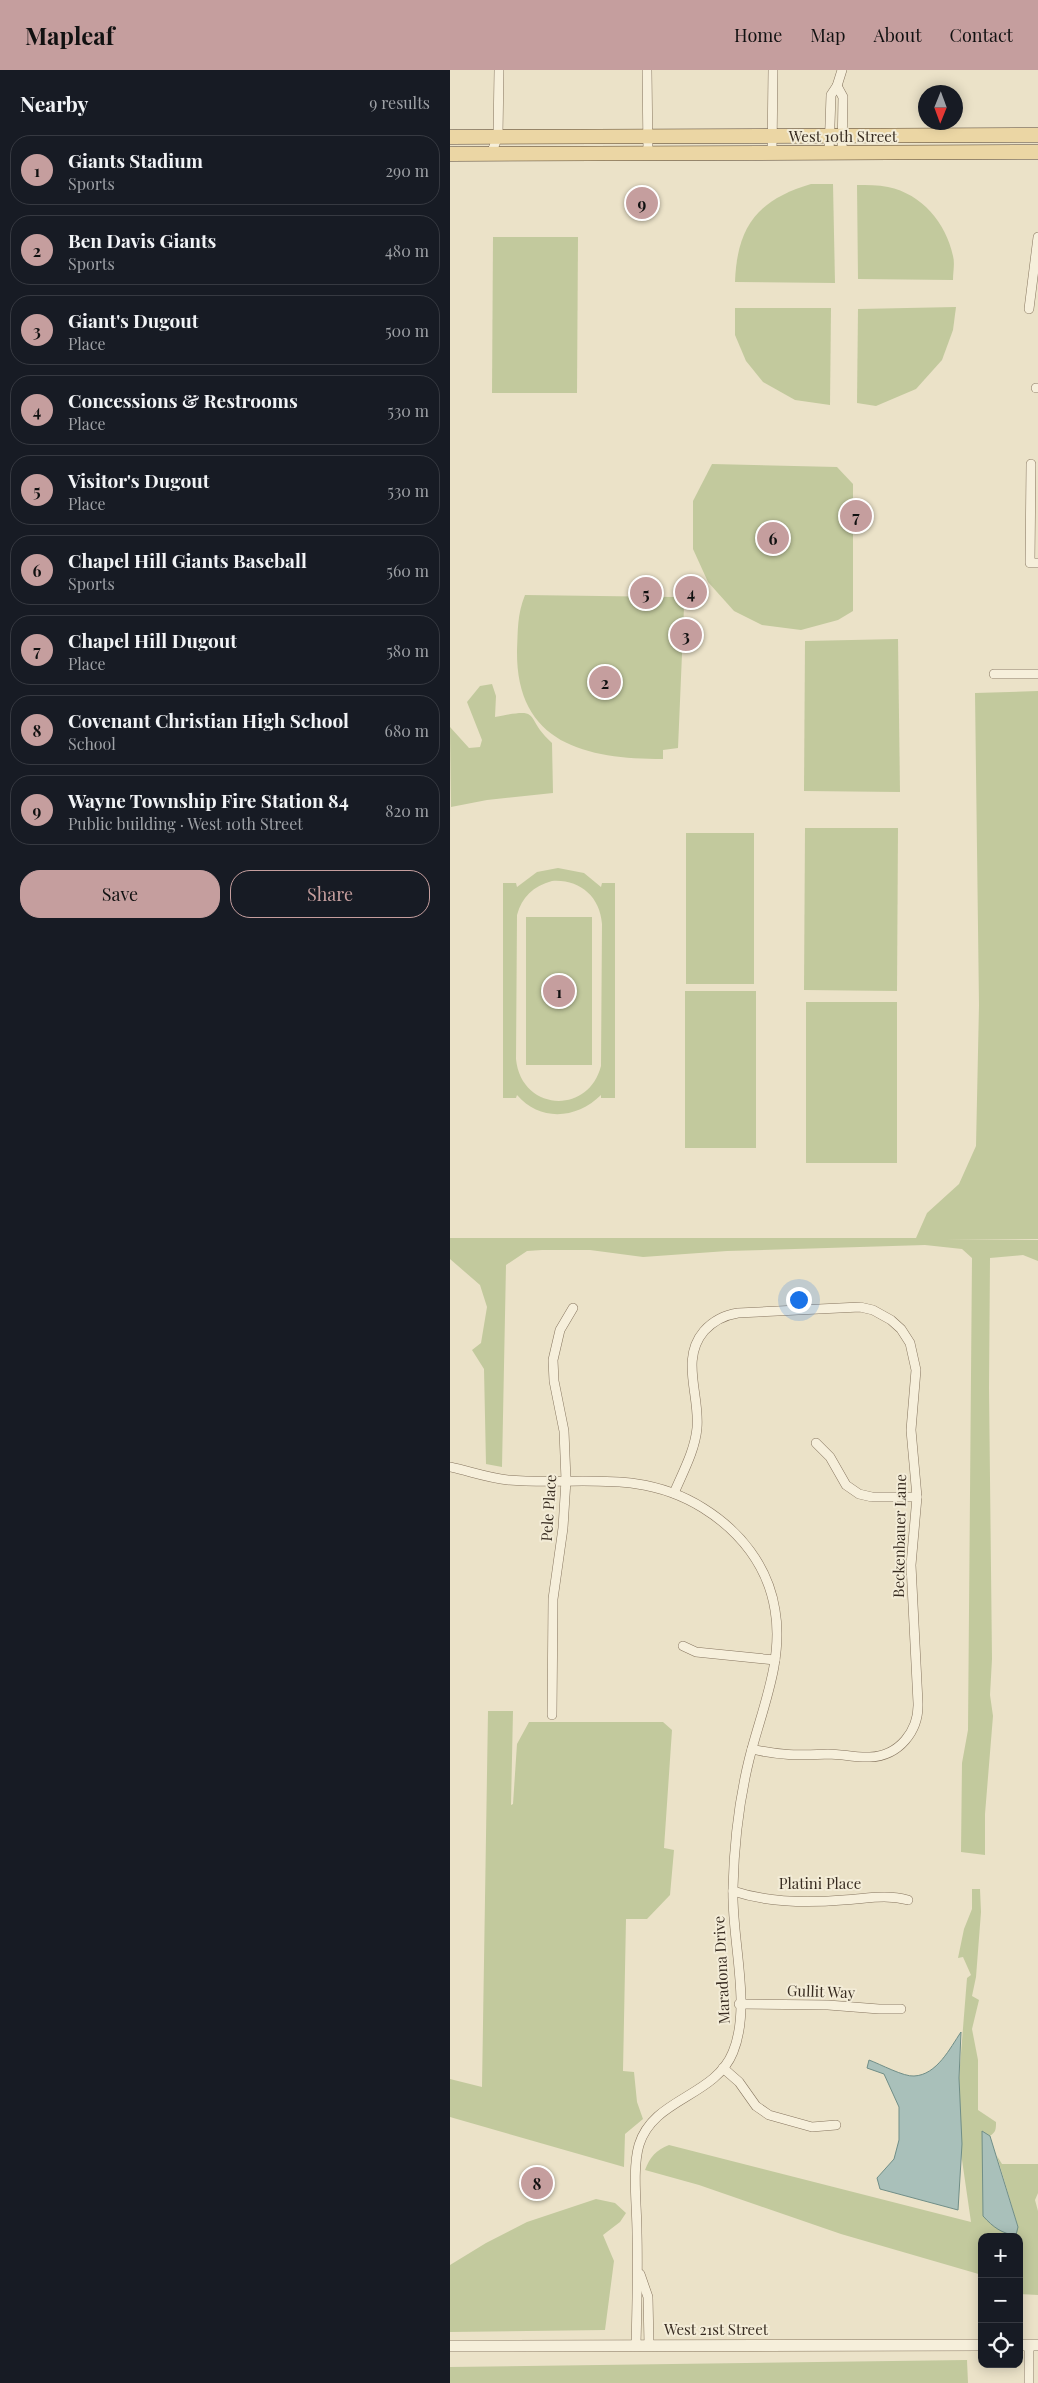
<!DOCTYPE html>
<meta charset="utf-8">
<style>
body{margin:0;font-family:"Playfair Display",serif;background:#242831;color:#f1f3f6}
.controls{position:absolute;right:15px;bottom:15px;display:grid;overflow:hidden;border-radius:10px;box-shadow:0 2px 12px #0003}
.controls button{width:45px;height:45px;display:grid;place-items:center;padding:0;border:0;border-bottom:1px solid #363941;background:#171b24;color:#f1f3f6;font:25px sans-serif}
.compass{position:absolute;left:468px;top:15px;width:45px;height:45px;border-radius:50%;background:#171b24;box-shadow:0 2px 12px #0003;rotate:181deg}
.you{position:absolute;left:348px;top:1229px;width:18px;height:18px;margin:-12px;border:4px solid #fff;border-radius:50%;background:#1a73e8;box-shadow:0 0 0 8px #1a73e833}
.badge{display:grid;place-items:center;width:32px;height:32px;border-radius:50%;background:#c59e9e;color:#111;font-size:16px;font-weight:700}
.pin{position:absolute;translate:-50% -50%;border:2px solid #fff;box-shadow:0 1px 5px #0006}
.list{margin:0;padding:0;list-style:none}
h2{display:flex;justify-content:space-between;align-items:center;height:65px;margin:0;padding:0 20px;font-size:21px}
h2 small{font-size:16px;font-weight:400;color:#9ea1a6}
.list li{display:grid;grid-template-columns:32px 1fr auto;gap:15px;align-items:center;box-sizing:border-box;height:70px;margin:0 10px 10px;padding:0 10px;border:1px solid #363941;border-radius:20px}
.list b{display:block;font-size:19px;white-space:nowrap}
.list p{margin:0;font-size:16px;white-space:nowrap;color:#9ea1a6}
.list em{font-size:16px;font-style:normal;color:#9ea1a6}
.actions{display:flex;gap:10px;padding:15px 20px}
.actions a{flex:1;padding:11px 0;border:1px solid #c59e9e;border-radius:20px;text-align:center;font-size:18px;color:#c59e9e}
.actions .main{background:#c59e9e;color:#111}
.icon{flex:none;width:28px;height:28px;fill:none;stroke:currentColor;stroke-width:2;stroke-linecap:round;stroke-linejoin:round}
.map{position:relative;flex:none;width:588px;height:2313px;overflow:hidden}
header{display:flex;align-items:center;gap:30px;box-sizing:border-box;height:70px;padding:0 25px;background:#c59e9e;color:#111}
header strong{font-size:24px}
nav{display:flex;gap:28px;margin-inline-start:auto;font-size:18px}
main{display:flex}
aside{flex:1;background:#171b24}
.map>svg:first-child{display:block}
</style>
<header>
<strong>Mapleaf</strong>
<nav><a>Home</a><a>Map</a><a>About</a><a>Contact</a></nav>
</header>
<main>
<aside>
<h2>Nearby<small>9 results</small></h2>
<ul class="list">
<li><span class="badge">1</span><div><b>Giants Stadium</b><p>Sports</p></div><em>290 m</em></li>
<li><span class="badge">2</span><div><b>Ben Davis Giants</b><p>Sports</p></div><em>480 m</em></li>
<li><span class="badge">3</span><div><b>Giant's Dugout</b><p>Place</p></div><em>500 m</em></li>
<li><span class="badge">4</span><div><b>Concessions &amp; Restrooms</b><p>Place</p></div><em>530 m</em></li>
<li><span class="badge">5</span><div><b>Visitor's Dugout</b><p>Place</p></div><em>530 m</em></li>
<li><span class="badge">6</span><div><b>Chapel Hill Giants Baseball</b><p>Sports</p></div><em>560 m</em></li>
<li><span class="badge">7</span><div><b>Chapel Hill Dugout</b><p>Place</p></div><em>580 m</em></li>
<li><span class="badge">8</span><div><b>Covenant Christian High School</b><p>School</p></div><em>680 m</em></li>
<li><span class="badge">9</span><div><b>Wayne Township Fire Station 84</b><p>Public building · West 10th Street</p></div><em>820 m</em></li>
</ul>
<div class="actions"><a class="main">Save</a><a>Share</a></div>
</aside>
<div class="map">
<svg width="588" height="2313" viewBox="0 0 588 2313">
<rect width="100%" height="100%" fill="#ebe2c8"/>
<!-- green -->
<g fill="#c2c99d" fill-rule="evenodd">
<path d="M 361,114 L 383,114 L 385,213 L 285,212 C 287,157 307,130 361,114 Z"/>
<path d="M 407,115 C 417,115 428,115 438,117 C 472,124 496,153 503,186 C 505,193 503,202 503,210 L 408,209 Z"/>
<polygon points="43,167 128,167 127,323 42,323"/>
<polygon points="506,237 503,260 492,290 466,319 426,336 407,333 408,239"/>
<polygon points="285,238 381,238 380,335 345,330 313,312 296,291 285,265"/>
<polygon points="262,394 387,397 403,414 403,541 388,550 351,560 312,555 284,541 258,512 243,479 243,431"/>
<path d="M 75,525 L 224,527 L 234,537 L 228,678 L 213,680 L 213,689 C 136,689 66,674 67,581 C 68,560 67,545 75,525 Z"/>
<polygon points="448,569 450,722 354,721 355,571"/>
<path d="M 42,614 L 46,626 L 45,647 C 95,637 72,646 102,673 L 103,723 L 37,730 L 1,737 L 0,657 L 19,678 L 30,677 L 32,670 L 17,632 L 30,616 Z"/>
<polygon points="588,621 588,1169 495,1169 588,1170 588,1191 573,1185 540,1188 539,1318 542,1589 540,1625 543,1646 535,1744 535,1785 511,1782 512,1693 518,1660 522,1188 512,1179 475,1175 277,1181 193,1187 140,1180 92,1180 77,1181 56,1195 52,1397 36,1394 34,1299 22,1280 31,1273 37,1237 30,1215 0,1189 0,1168 466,1168 477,1143 509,1114 526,1076 529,935 525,623"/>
<polygon points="355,758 448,758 447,921 354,920"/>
<rect x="236" y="763" width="68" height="151"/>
<path d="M 108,798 L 134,803 L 151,817 L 152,813 L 165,813 L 165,1028 L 151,1028 L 151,1025 C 127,1049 90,1052 67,1025 L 66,1028 L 53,1028 L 53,813 L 66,813 L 67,817 L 87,802 ZM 102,811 C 129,809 150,826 152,854 L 151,996 C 138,1046 71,1041 66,989 L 67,845 C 72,827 83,816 102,811 Z"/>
<rect x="76" y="847" width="66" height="148"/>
<rect x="235" y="921" width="71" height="157"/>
<rect x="356" y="932" width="91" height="161"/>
<polygon points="38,1641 63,1641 61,1735 63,1734 67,1674 79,1652 213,1652 222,1660 214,1778 224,1780 220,1825 197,1849 176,1849 173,2001 184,2002 187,2032 193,2049 175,2064 174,2097 0,2047 0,2009 32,2017"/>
<path d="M 522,1819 L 530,1819 L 531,1842 L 526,1907 L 522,1926 L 529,1930 L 522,1959 L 528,1990 L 528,2040 L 546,2052 C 546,2059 546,2062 540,2066 L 532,2062 L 568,2157 L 547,2086 L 552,2094 L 588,2094 L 588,2123 L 585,2130 L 588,2141 L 588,2225 L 569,2224 L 569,2167 L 532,2167 L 532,2205 L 391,2164 L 249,2115 L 195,2100 C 200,2087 206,2080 219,2075 L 521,2152 L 511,2083 L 509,2008 L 517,1908 L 521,1905 L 513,1887 L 508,1888 L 514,1859 L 522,1839 Z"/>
<polygon points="146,2129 165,2133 176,2143 170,2152 153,2165 164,2191 155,2260 0,2262 0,2195 36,2173 77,2152"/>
<polygon points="517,2290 518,2313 0,2313 0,2297"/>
</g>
<!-- water -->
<g fill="#a9c0ba" stroke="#708e87">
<path d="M 511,1962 L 509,2008 L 512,2074 L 508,2140 L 430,2119 L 427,2108 L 444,2089 L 449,2070 L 449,2037 L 434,2004 L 417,1998 L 419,1990 C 430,1994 454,2007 464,2006 C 487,2005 500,1978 511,1962 Z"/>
<path d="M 532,2061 L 540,2066 L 568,2157 L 566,2165 C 552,2164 543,2157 533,2146 Z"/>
</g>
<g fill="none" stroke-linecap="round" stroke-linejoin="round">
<!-- minor casing -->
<g stroke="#86755f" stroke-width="10">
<g id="minor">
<polyline points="197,0 198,83"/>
<polyline points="387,16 393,27 392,83"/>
<polyline points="322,83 323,0"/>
<polyline points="379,83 381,25 387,16 392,0"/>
<polyline points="41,84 48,66 49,0"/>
<polyline points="579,239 588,167"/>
<polyline points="586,318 588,318"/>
<polyline points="581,394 580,493 588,493"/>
<polyline points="544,604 588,604"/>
<polyline points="366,1373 380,1387 396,1415 409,1424 422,1427 467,1427"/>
<path d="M 0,1397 C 19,1401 38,1408 58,1410 C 126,1416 190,1398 253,1438 C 290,1461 318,1496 325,1540 C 334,1591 311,1641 299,1690 C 289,1731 284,1776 283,1818 C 281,1868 302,1936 283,1982 C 265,2027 203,2028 189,2075 C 182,2099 187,2137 187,2163 C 188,2200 187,2237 186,2275"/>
<path d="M 224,1423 C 233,1402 245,1380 247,1358 C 250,1325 230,1289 254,1261 C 263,1251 275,1245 288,1243 L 410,1237 L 423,1240 L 441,1250 L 451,1259 L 460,1273 L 466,1300 L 461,1360 L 467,1427 L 461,1495 L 468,1633 C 469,1661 449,1686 420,1687 C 406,1688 392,1684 378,1684 C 349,1685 331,1686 302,1679"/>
<polyline points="233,1576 246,1582 325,1590"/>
<polyline points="102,1645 103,1529 113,1458 116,1410 114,1361 104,1311 103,1290 110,1260 123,1238"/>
<path d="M 283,1821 C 316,1832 358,1833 393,1830 C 416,1829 435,1824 458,1830"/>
<polyline points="289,1934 378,1935 429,1939 451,1939"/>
<polyline points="273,1998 289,2012 306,2036 319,2045 362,2057 386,2055"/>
<polyline points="190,2204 198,2227 199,2275"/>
<polyline points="579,2275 579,2313"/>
</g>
</g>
<!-- tertiary casing -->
<g stroke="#86755f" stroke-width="12">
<g id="tertiary">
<polyline points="569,2275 588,2275"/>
<polyline points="0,2276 532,2275"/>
</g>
</g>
<!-- primary casing -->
<g stroke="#544332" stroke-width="15">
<g id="primary">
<polyline points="0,67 588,65"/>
<polyline points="0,84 588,82"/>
</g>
</g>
<!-- minor -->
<use href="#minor" stroke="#f6efdb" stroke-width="9"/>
<!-- tertiary -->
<use href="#tertiary" stroke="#f6efdb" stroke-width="11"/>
<!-- primary -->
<use href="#primary" stroke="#ebd6a4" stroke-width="14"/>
</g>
<g text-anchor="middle" stroke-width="4" stroke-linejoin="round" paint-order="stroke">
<!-- street labels -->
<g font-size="15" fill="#382c21" stroke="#f3ecd7">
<text x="393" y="72">West 10th Street</text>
<text transform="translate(99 1438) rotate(-86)" y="5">Pele Place</text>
<text transform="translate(450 1466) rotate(-89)" y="5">Beckenbauer Lane</text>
<text x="370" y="1819">Platini Place</text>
<text transform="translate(272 1900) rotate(-93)" y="5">Maradona Drive</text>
<text transform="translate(371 1922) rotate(2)" y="5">Gullit Way</text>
<text x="266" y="2265">West 21st Street</text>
</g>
</g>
</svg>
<div class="controls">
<button>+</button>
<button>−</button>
<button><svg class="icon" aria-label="locate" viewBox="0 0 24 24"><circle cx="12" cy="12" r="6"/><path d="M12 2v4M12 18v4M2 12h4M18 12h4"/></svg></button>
</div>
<svg class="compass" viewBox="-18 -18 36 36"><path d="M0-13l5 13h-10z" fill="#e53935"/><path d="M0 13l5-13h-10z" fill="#9ea1a6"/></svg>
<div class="you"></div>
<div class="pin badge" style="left:109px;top:921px">1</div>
<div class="pin badge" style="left:155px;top:612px">2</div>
<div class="pin badge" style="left:236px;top:565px">3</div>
<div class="pin badge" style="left:241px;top:522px">4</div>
<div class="pin badge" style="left:196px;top:523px">5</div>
<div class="pin badge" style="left:323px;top:468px">6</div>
<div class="pin badge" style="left:406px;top:446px">7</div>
<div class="pin badge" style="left:87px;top:2113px">8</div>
<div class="pin badge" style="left:192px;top:133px">9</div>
</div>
</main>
